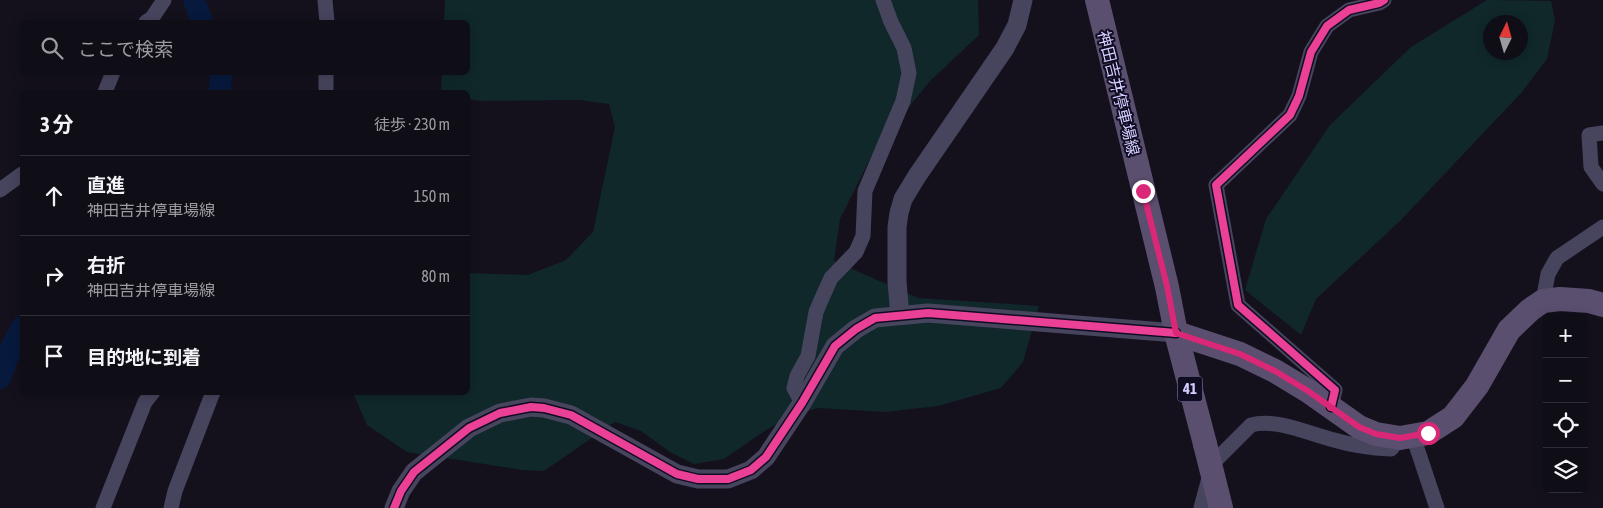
<!DOCTYPE html>
<html lang="ja">
<meta charset="utf-8">
<style>
body{margin:0;font-family:"Asap Condensed","Noto Sans JP",sans-serif;background:#18161f;color:#f1f3f6}
.controls{position:absolute;right:15px;bottom:15px;display:grid;overflow:hidden;border-radius:8px;box-shadow:0 2px 12px #0003}
.controls button{width:45px;height:45px;display:grid;place-items:center;padding:0;border:0;border-bottom:1px solid #2f2d35;background:#0f0d16;color:#f1f3f6;font:25px sans-serif}
.compass{position:absolute;left:1483px;top:15px;width:45px;height:45px;border-radius:50%;background:#0f0d16;box-shadow:0 2px 12px #0003;rotate:5deg}
.stop{position:absolute;width:15px;height:15px;margin:-11px;border:4px solid #db2777;border-radius:50%;background:#fff}
.stop.end{background:#db2777;border-color:#fff;box-shadow:0 1px 5px #0008}
.list{margin:0;padding:0;list-style:none}
h2{display:flex;justify-content:space-between;align-items:center;height:65px;margin:0;padding:0 20px;font-size:21px}
h2 small{font-size:16px;font-weight:400;color:#9b9ca1}
.list li{display:grid;grid-template-columns:32px 1fr auto;gap:15px;align-items:center;box-sizing:border-box;height:80px;padding:0 20px;border-top:1px solid #2f2d35}
.list b{display:block;font-size:19px;white-space:nowrap}
.list p{margin:0;font-size:16px;white-space:nowrap;color:#9b9ca1}
.list em{font-size:16px;font-style:normal;color:#9b9ca1}
.icon{flex:none;width:28px;height:28px;fill:none;stroke:currentColor;stroke-width:2;stroke-linecap:round;stroke-linejoin:round}
.map{position:relative;flex:none;width:1603px;height:508px;overflow:hidden}
.search{position:absolute;background:#0f0d16;box-shadow:0 2px 12px #0003;left:20px;top:20px;width:450px;height:55px;display:flex;align-items:center;gap:12px;box-sizing:border-box;padding:0 18px;border-radius:8px;color:#9b9ca1;font-size:19px}
.panel{position:absolute;background:#0f0d16;box-shadow:0 2px 12px #0003;left:20px;top:90px;width:450px;height:305px;border-radius:8px}
.map>svg:first-child{display:block}
</style>
<div class="map">
<svg width="1603" height="508" viewBox="0 0 1603 508">
<rect width="100%" height="100%" fill="#14111d"/>
<!-- green -->
<g fill="#10282a" fill-rule="evenodd">
<polygon points="445,0 978,0 979,35 929,82 874,151 840,219 834,261 918,298 1039,306 1023,362 1001,388 938,406 885,412 819,408 794,414 760,434 724,459 694,464 670,452 641,431 615,422 544,471 522,470 407,452 367,425 353,393 468,392 468,273 528,275 566,260 593,232 615,127 609,104 579,100 480,101 468,99 468,92 441,92 442,73 468,72 468,22 444,22"/>
<path d="M 1487,0 L 1551,1 L 1555,21 L 1547,59 L 1522,92 L 1400,221 L 1316,299 L 1301,335 L 1245,290 L 1266,219 L 1330,125 L 1411,47 ZM 1490,22 L 1520,22 L 1520,52 L 1490,52 Z"/>
</g>
<g fill="none" stroke-linecap="round" stroke-linejoin="round">
<!-- river -->
<g stroke="#07193d" stroke-width="22">
<polyline points="194,0 202,22"/>
<polyline points="220,92 221,72"/>
<polyline points="0,378 11,348 22,327"/>
</g>
<!-- minor -->
<g stroke="#47455e" stroke-width="15">
<polyline points="325,0 327,22"/>
<polyline points="146,22 152,18 164,0"/>
<polyline points="326,72 326,92"/>
<polyline points="105,92 113,72"/>
<polyline points="1603,133 1589,135 1591,167 1603,184"/>
<polyline points="0,190 22,174"/>
<polyline points="1543,301 1548,274 1557,258 1603,227"/>
<polyline points="802,403 794,388 797,376 808,356 816,312 822,298 831,278 856,252 863,236 865,191 903,101 909,73 904,48 891,22 883,0"/>
<polyline points="1331,407 1335,390 1238,305 1216,185 1290,115 1299,96 1311,52 1327,26 1349,10 1379,3 1384,0"/>
<polyline points="1413,436 1437,508"/>
<polyline points="103,508 145,402 153,392"/>
<polyline points="171,508 175,491 213,392"/>
<path d="M 1201,508 L 1213,463 L 1251,425 C 1276,418 1309,434 1334,440 C 1354,446 1369,448 1391,449 L 1400,438"/>
</g>
<!-- tertiary -->
<g stroke="#47455e" stroke-width="19">
<polyline points="900,315 897,282 897,227 899,213 903,199 917,176 1005,48 1017,25 1023,0"/>
<polyline points="394,508 401,491 414,472 469,428 500,413 531,407 544,408 571,415 677,474 698,479 728,479 751,470 766,457 802,403 835,346 856,329 875,318 928,313 1176,333"/>
</g>
<!-- primary -->
<g stroke="#5b4f6f" stroke-width="24">
<polyline points="1097,0 1167,287 1176,333 1205,444"/>
<polyline points="1176,333 1240,354 1275,371 1308,391 1359,427 1376,434 1400,438 1428,433 1453,417 1477,386 1509,330 1530,310 1543,301 1560,299 1589,301 1603,305"/>
</g>
<!-- primary-bridge -->
<polyline stroke="#5b4f6f" stroke-width="24" points="1205,444 1221,508"/>
<!-- cycleway casing -->
<g stroke="#100c22" stroke-width="11">
<g id="cycleway">
<polyline points="1331,407 1335,390 1238,305 1216,185 1290,115 1299,96 1311,52 1327,26 1349,10 1379,3 1384,0"/>
<polyline points="394,508 401,491 414,472 469,428 500,413 531,407 544,408 571,415 677,474 698,479 728,479 751,470 766,457 802,403 835,346 856,329 875,318 928,313 1176,333"/>
</g>
</g>
<!-- cycleway -->
<use href="#cycleway" stroke="#ea4096" stroke-width="8"/>
</g>
<g fill="none" stroke-linecap="round" stroke-linejoin="round">
<!-- route -->
<polyline stroke="#db2777" stroke-width="6" points="1143,191 1167,286 1176,333 1240,354 1275,371 1308,391 1359,427 1376,434 1400,438 1428,433"/>
</g>
<g text-anchor="middle" stroke-width="4" stroke-linejoin="round" paint-order="stroke">
<!-- shield labels -->
<rect fill="#100c22" stroke="#9993bd" stroke-width="1" x="1177.5" y="376.5" width="25" height="25" rx="4"/>
<g font-size="15" font-weight="bold" fill="#d4cdff">
<text x="1190" y="394">41</text>
</g>
<!-- street labels -->
<g font-size="16" fill="#d4cdff" stroke="#100c22">
<text transform="translate(1119 93) rotate(76)" y="6">神田吉井停車場線</text>
</g>
</g>
</svg>
<div class="controls">
<button>+</button>
<button>−</button>
<button><svg class="icon" aria-label="locate" viewBox="0 0 24 24"><circle cx="12" cy="12" r="6"/><path d="M12 2v4M12 18v4M2 12h4M18 12h4"/></svg></button>
<button><svg class="icon" aria-label="layers" viewBox="0 0 24 24"><path d="M12 4l9 5-9 5-9-5zM3 14l9 5 9-5"/></svg></button>
</div>
<svg class="compass" viewBox="-18 -18 36 36"><path d="M0-13l5 13h-10z" fill="#e53935"/><path d="M0 13l5-13h-10z" fill="#9b9ca1"/></svg>
<div class="stop" style="left:1428px;top:433px"></div>
<div class="stop end" style="left:1143px;top:191px"></div>
<div class="search"><svg class="icon" aria-label="search" viewBox="0 0 24 24"><circle cx="10" cy="10" r="6"/><path d="M15 15l6 6"/></svg>ここで検索</div>
<section class="panel">
<h2>3 分<small>徒歩 · 230 m</small></h2>
<ul class="list">
<li><svg class="icon" aria-label="ahead" viewBox="0 0 24 24"><path d="M12 20V5M6 11l6-6 6 6"/></svg><div><b>直進</b><p>神田吉井停車場線</p></div><em>150 m</em></li>
<li><svg class="icon" aria-label="right" viewBox="0 0 24 24"><path d="M7 20v-9h11M14 6l5 5-5 5"/></svg><div><b>右折</b><p>神田吉井停車場線</p></div><em>80 m</em></li>
<li><svg class="icon" aria-label="arrive" viewBox="0 0 24 24"><path d="M6 21V4h12l-3 4 3 4H6"/></svg><div><b>目的地に到着</b></div></li>
</ul>
</section>
</div>
